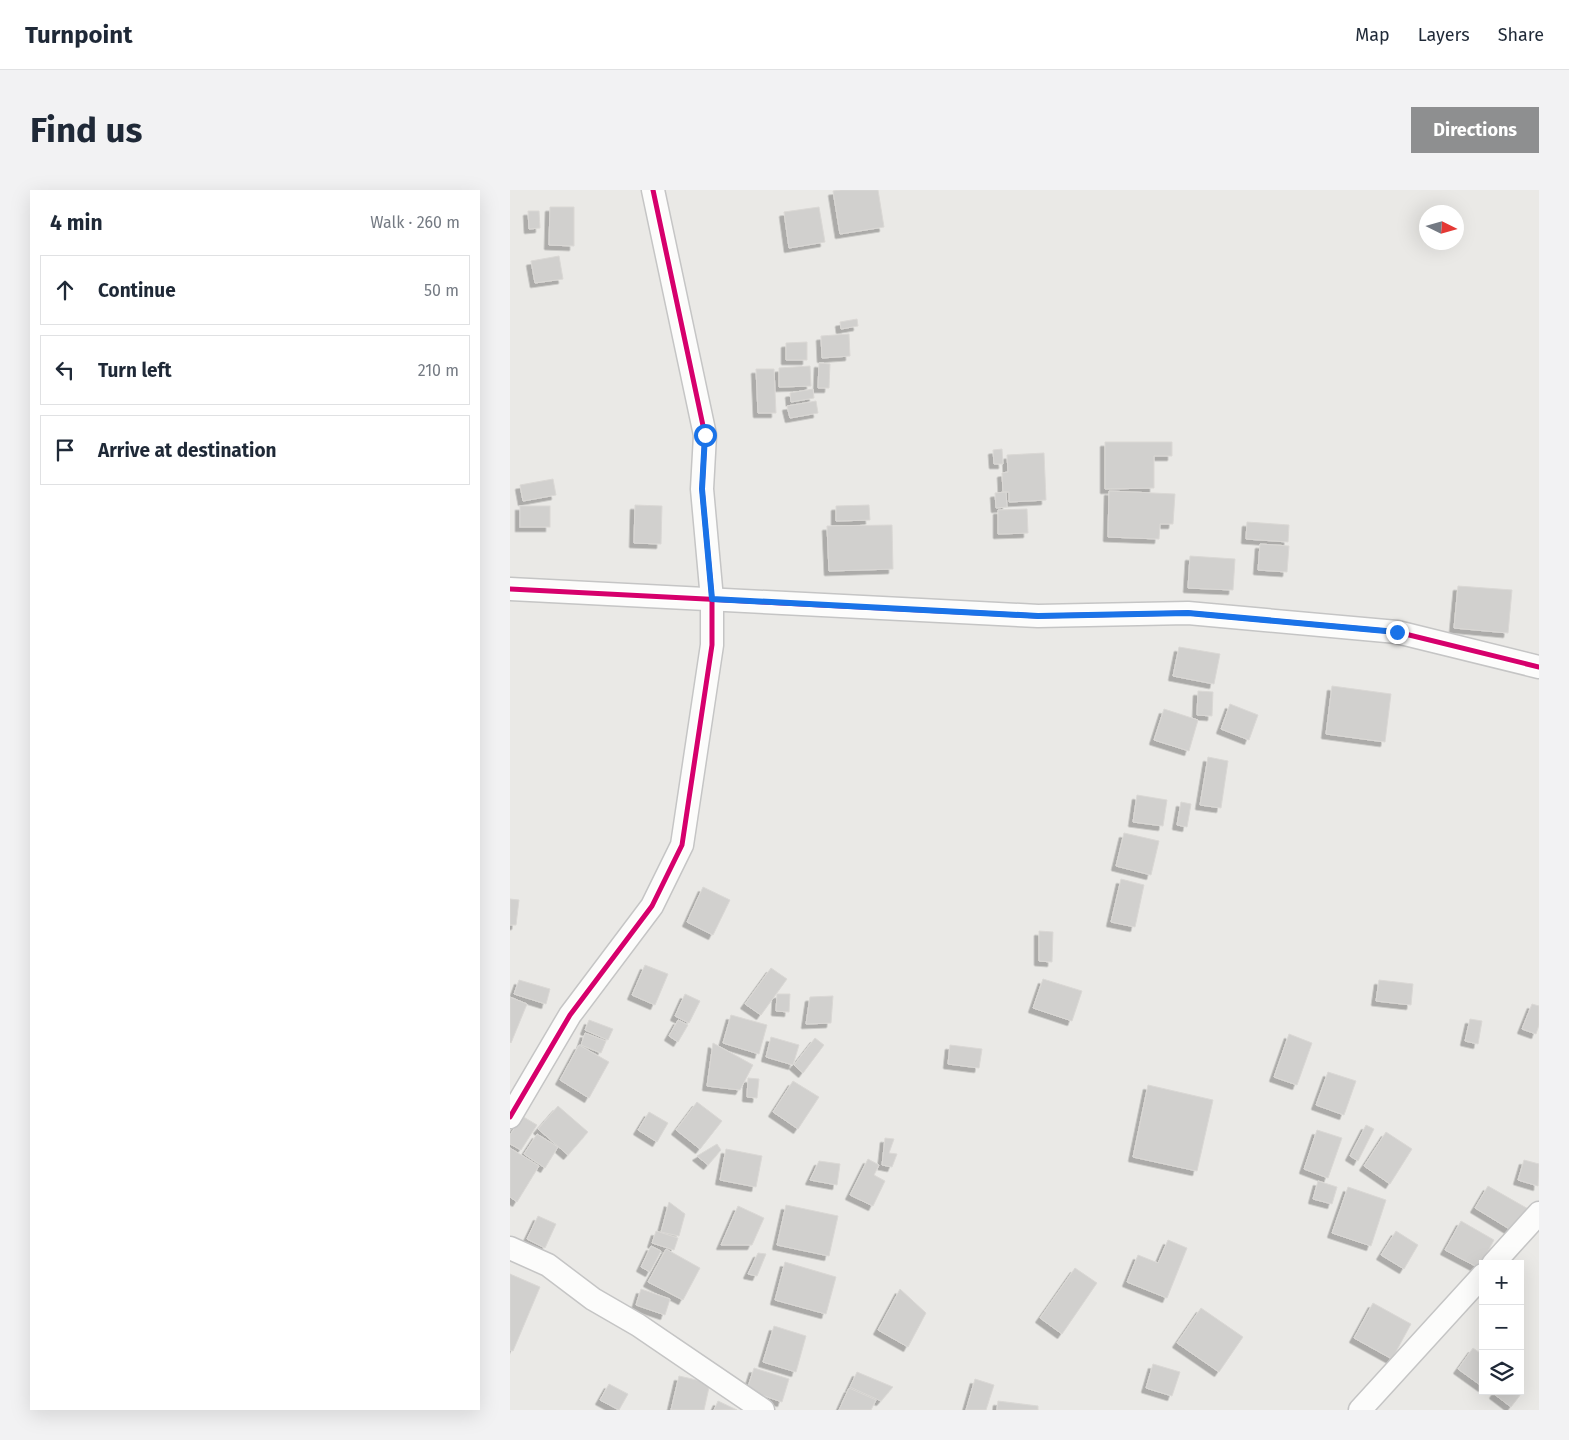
<!DOCTYPE html>
<meta charset="utf-8">
<style>
body{margin:0;font-family:"Fira Sans",sans-serif;background:#f2f2f3;color:#1f2937}
.controls{position:absolute;right:15px;bottom:15px;display:grid;overflow:hidden;border-radius:0px;box-shadow:0 5px 20px #0002}
.controls button{width:45px;height:45px;display:grid;place-items:center;padding:0;border:0;border-bottom:1px solid #e0e1e3;background:#fff;color:#1f2937;font:25px sans-serif}
.compass{position:absolute;left:909px;top:15px;width:45px;height:45px;border-radius:50%;background:#fff;box-shadow:0 5px 20px #0002;rotate:95deg}
.stop{position:absolute;width:15px;height:15px;margin:-11px;border:4px solid #1a73e8;border-radius:50%;background:#fff}
.stop.end{background:#1a73e8;border-color:#fff;box-shadow:0 1px 5px #0008}
.list{margin:0;padding:0;list-style:none}
h2{display:flex;justify-content:space-between;align-items:center;height:65px;margin:0;padding:0 20px;font-size:21px}
h2 small{font-size:16px;font-weight:400;color:#747a83}
.list li{display:grid;grid-template-columns:32px 1fr auto;gap:15px;align-items:center;box-sizing:border-box;height:70px;margin:0 10px 10px;padding:0 10px;border:1px solid #e0e1e3;border-radius:0px}
.list b{display:block;font-size:19px;white-space:nowrap}
.list em{font-size:16px;font-style:normal;color:#747a83}
.icon{flex:none;width:28px;height:28px;fill:none;stroke:currentColor;stroke-width:2;stroke-linecap:round;stroke-linejoin:round}
.map{position:relative;flex:none;width:1029px;height:1220px;overflow:hidden;border-radius:0px}
header{display:flex;align-items:center;gap:30px;box-sizing:border-box;height:70px;padding:0 25px;background:#fff;border-bottom:1px solid #e0e1e3}
header strong{font-size:24px}
nav{display:flex;gap:28px;margin-inline-start:auto;font-size:18px}
.intro{display:flex;align-items:center;justify-content:space-between;box-sizing:border-box;height:120px;padding:0 30px}
h1{margin:0;font-size:35px}
.button{padding:12px 22px;border-radius:0px;background:#8e8f90;color:#fff;font-size:18px;font-weight:700}
main{display:flex;gap:30px;padding:0 30px}
aside{flex:1;background:#fff;border-radius:0px;box-shadow:0 5px 20px #0002}
.map>svg:first-child{display:block}
</style>
<header>
<strong>Turnpoint</strong>
<nav><a>Map</a><a>Layers</a><a>Share</a></nav>
</header>
<div class="intro"><h1>Find us</h1><a class="button">Directions</a></div>
<main>
<aside>
<h2>4 min<small>Walk · 260 m</small></h2>
<ul class="list">
<li><svg class="icon" aria-label="ahead" viewBox="0 0 24 24"><path d="M12 20V5M6 11l6-6 6 6"/></svg><div><b>Continue</b></div><em>50 m</em></li>
<li><svg class="icon" aria-label="left" viewBox="0 0 24 24"><path d="M17 20v-9H6M10 6l-5 5 5 5"/></svg><div><b>Turn left</b></div><em>210 m</em></li>
<li><svg class="icon" aria-label="arrive" viewBox="0 0 24 24"><path d="M6 21V4h12l-3 4 3 4H6"/></svg><div><b>Arrive at destination</b></div></li>
</ul>
</aside>
<div class="map">
<svg width="1029" height="1220" viewBox="0 0 1029 1220">
<defs>
<filter id="shadow"><feDropShadow dx="-4.5" dy="4.5" stdDeviation="0" flood-color="#0004"/></filter>
</defs>
<rect width="100%" height="100%" fill="#eae9e6"/>
<!-- building -->
<g fill="#d1d0ce" stroke="#dad8d5" filter="url(#shadow)">
<polygon points="331,0 368,0 374,37 330,44 323,1"/>
<polygon points="40,17 64,17 64,56 39,55"/>
<polygon points="309,17 315,52 279,58 274,22"/>
<polygon points="18,21 29,21 30,38 19,39"/>
<polygon points="49,66 53,89 25,93 21,71"/>
<polygon points="347,129 348,136 331,139 330,132"/>
<polygon points="339,144 340,166 312,168 311,146"/>
<polygon points="297,152 297,170 276,170 276,153"/>
<polygon points="309,173 320,174 319,198 308,198"/>
<polygon points="300,176 301,196 269,197 269,178"/>
<polygon points="246,179 264,179 266,223 248,223"/>
<polygon points="303,199 304,208 281,212 280,203"/>
<polygon points="306,211 308,223 280,228 277,216"/>
<polygon points="595,252 662,252 662,266 644,266 644,298 595,299"/>
<polygon points="492,259 493,274 484,274 483,260"/>
<polygon points="534,263 536,310 499,312 499,302 493,302 492,283 498,282 497,265"/>
<polygon points="43,289 46,305 13,311 10,295"/>
<polygon points="599,301 665,304 663,334 650,334 649,349 598,347"/>
<polygon points="496,302 497,317 486,318 485,303"/>
<polygon points="125,315 152,316 151,354 124,353"/>
<polygon points="359,315 360,330 326,331 326,316"/>
<rect x="10" y="316" width="30" height="21"/>
<polygon points="517,319 518,343 488,344 488,320"/>
<polygon points="737,332 779,335 778,352 736,349"/>
<polygon points="382,335 383,379 319,381 317,336"/>
<polygon points="750,354 779,356 777,382 748,380"/>
<polygon points="680,366 725,369 723,400 678,398"/>
<polygon points="948,396 1002,400 998,443 944,438"/>
<polygon points="669,457 710,464 704,494 663,486"/>
<polygon points="822,496 881,504 875,552 816,544"/>
<polygon points="688,501 703,502 702,526 687,525"/>
<polygon points="720,514 748,525 739,550 711,539"/>
<polygon points="654,519 688,530 679,561 644,550"/>
<polygon points="698,567 718,571 711,618 690,615"/>
<polygon points="627,605 657,610 653,636 623,632"/>
<polygon points="671,612 681,614 677,637 667,635"/>
<polygon points="614,643 649,651 641,685 606,676"/>
<polygon points="611,689 634,695 625,737 601,732"/>
<polygon points="193,697 220,710 203,745 177,732"/>
<polygon points="0,709 9,710 6,735 0,735"/>
<polygon points="529,741 543,742 542,772 529,771"/>
<polygon points="135,775 158,784 145,815 122,805"/>
<polygon points="261,778 277,789 251,825 235,814"/>
<polygon points="533,789 572,801 562,831 523,818"/>
<polygon points="9,790 40,799 36,814 4,804"/>
<polygon points="869,790 903,794 901,815 866,811"/>
<polygon points="175,804 190,811 179,833 165,826"/>
<polygon points="267,804 280,804 279,822 266,821"/>
<polygon points="323,806 321,833 296,834 300,807"/>
<polygon points="0,807 17,814 1,853 0,852"/>
<polygon points="1022,814 1029,816 1029,835 1026,844 1012,839"/>
<polygon points="221,825 257,835 249,864 213,853"/>
<polygon points="960,829 972,831 968,854 955,851"/>
<polygon points="79,830 103,839 98,850 75,840"/>
<polygon points="168,830 178,835 168,852 159,846"/>
<polygon points="75,843 96,851 91,863 71,855"/>
<polygon points="779,844 802,853 787,895 764,887"/>
<polygon points="261,847 289,855 283,875 256,867"/>
<polygon points="305,848 314,855 293,883 284,875"/>
<polygon points="203,853 243,875 230,900 197,896"/>
<polygon points="69,855 99,872 79,908 50,890"/>
<polygon points="440,855 472,859 469,878 438,874"/>
<polygon points="818,882 846,891 834,925 806,915"/>
<polygon points="238,888 249,889 247,908 237,907"/>
<polygon points="283,891 309,907 288,939 263,922"/>
<polygon points="638,895 703,910 687,981 623,967"/>
<polygon points="187,912 212,931 190,959 166,940"/>
<polygon points="48,916 78,942 58,965 28,939"/>
<polygon points="139,922 158,933 147,952 128,940"/>
<polygon points="12,926 27,935 11,960 0,954 0,945"/>
<polygon points="856,935 864,939 848,971 840,966"/>
<polygon points="807,940 832,948 818,988 794,979"/>
<polygon points="876,942 902,959 880,994 854,976"/>
<polygon points="27,944 48,957 35,978 14,964"/>
<polygon points="375,948 384,949 379,963 387,964 382,977 372,975"/>
<polygon points="207,954 211,960 198,975 187,966"/>
<polygon points="0,958 29,976 7,1012 0,1007"/>
<polygon points="216,959 252,966 246,997 210,990"/>
<polygon points="358,969 369,975 364,985 375,991 363,1016 340,1005"/>
<polygon points="1014,970 1029,974 1028,996 1008,990"/>
<polygon points="309,971 330,974 327,995 300,990"/>
<polygon points="808,991 827,997 822,1014 803,1009"/>
<polygon points="978,996 1020,1020 1006,1043 965,1018"/>
<polygon points="838,997 876,1010 861,1056 822,1043"/>
<polygon points="159,1012 175,1024 169,1046 151,1042"/>
<polygon points="276,1015 328,1026 319,1066 267,1055"/>
<polygon points="228,1016 254,1028 242,1055 211,1055"/>
<polygon points="28,1026 46,1034 35,1058 17,1049"/>
<polygon points="951,1031 984,1050 969,1078 935,1060"/>
<polygon points="146,1041 168,1048 164,1060 142,1053"/>
<polygon points="886,1041 908,1055 894,1079 871,1065"/>
<polygon points="658,1050 677,1058 657,1108 617,1092 628,1065 648,1073"/>
<polygon points="141,1056 151,1061 140,1082 131,1077"/>
<polygon points="156,1059 190,1078 173,1110 138,1092"/>
<polygon points="248,1063 256,1064 247,1086 238,1084"/>
<polygon points="275,1072 326,1087 316,1124 265,1110"/>
<polygon points="565,1078 587,1093 552,1144 530,1128"/>
<polygon points="0,1084 30,1097 3,1161 0,1160"/>
<polygon points="131,1099 160,1109 155,1125 126,1115"/>
<polygon points="390,1099 416,1123 398,1157 368,1140"/>
<polygon points="863,1113 901,1134 882,1169 844,1148"/>
<polygon points="691,1118 733,1147 709,1182 667,1153"/>
<polygon points="264,1136 296,1146 286,1182 253,1172"/>
<polygon points="963,1158 973,1165 973,1197 948,1179"/>
<polygon points="643,1174 670,1182 662,1206 636,1198"/>
<polygon points="244,1178 279,1189 272,1212 237,1200"/>
<polygon points="347,1182 383,1197 371,1211 340,1197"/>
<polygon points="169,1186 200,1193 194,1220 161,1220"/>
<polygon points="465,1189 484,1195 476,1220 456,1220"/>
<polygon points="99,1194 118,1204 109,1220 90,1210"/>
<polygon points="1010,1197 1014,1200 1001,1217 984,1204 986,1201 1010,1201"/>
<polygon points="339,1198 366,1210 361,1220 329,1220"/>
<polygon points="208,1211 227,1220 204,1220"/>
<polygon points="488,1211 528,1216 528,1220 487,1220"/>
</g>
<g fill="none" stroke-linecap="round" stroke-linejoin="round">
<!-- street casing -->
<g stroke="#c5c5c5" stroke-width="25">
<g id="street">
<polyline points="0,399 528,426 678,423 887,442 1029,477"/>
<polyline points="0,927 60,825 142,716 172,655 202,455 202,409 192,299 195,245 143,0"/>
<polyline points="0,1058 38,1075 83,1109 128,1135 253,1220"/>
<polyline points="983,1074 1029,1023"/>
<polyline points="850,1220 973,1085"/>
</g>
</g>
<!-- street -->
<use href="#street" stroke="#fcfcfb" stroke-width="22"/>
<!-- cycleway casing -->
<g stroke="#fff" stroke-width="8">
<g id="cycleway">
<polyline points="0,399 528,426 678,423 887,442 1029,477"/>
<polyline points="0,927 60,825 142,716 172,655 202,455 202,409 192,299 195,245 143,0"/>
</g>
</g>
<!-- cycleway -->
<use href="#cycleway" stroke="#d6006c" stroke-width="5"/>
</g>
<g fill="none" stroke-linecap="round" stroke-linejoin="round">
<!-- route -->
<polyline stroke="#1a73e8" stroke-width="6" points="195,245 192,299 202,409 528,426 678,423 887,442"/>
</g>
</svg>
<div class="controls">
<button>+</button>
<button>−</button>
<button><svg class="icon" aria-label="layers" viewBox="0 0 24 24"><path d="M12 4l9 5-9 5-9-5zM3 14l9 5 9-5"/></svg></button>
</div>
<svg class="compass" viewBox="-18 -18 36 36"><path d="M0-13l5 13h-10z" fill="#e53935"/><path d="M0 13l5-13h-10z" fill="#747a83"/></svg>
<div class="stop" style="left:195px;top:245px"></div>
<div class="stop end" style="left:887px;top:442px"></div>
</div>
</main>
